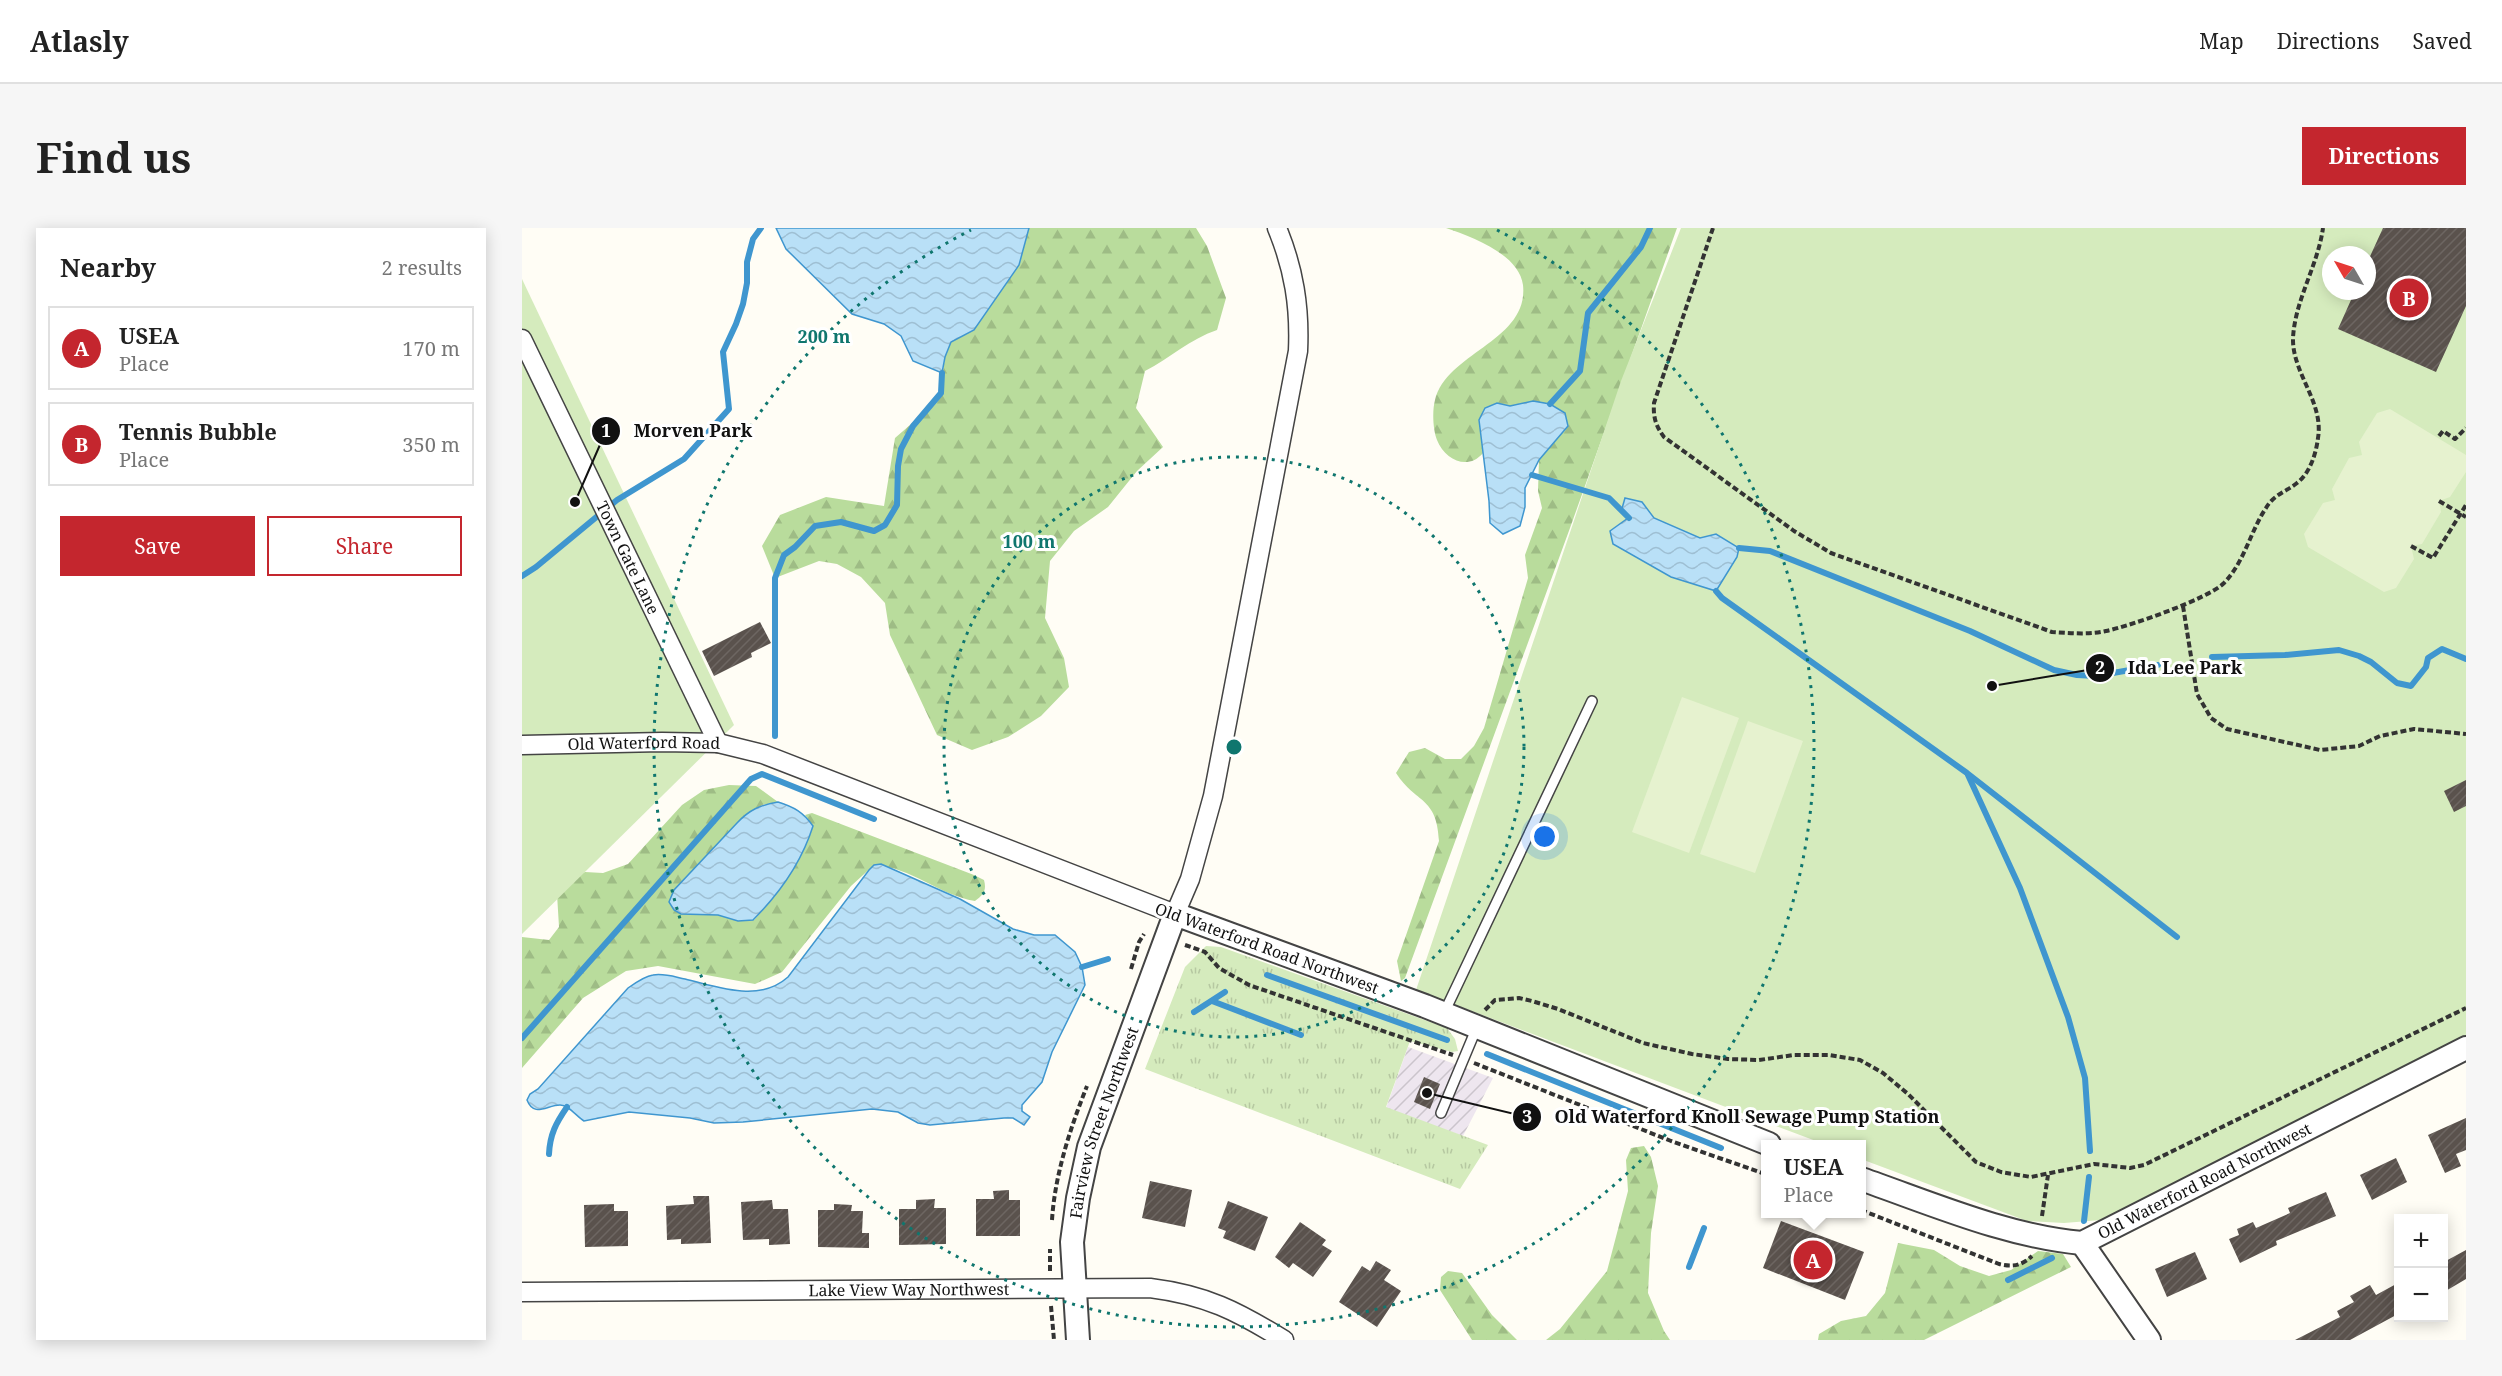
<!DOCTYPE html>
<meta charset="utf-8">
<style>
body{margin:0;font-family:"Noto Serif",serif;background:#f6f6f6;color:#222}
.controls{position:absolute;right:18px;bottom:18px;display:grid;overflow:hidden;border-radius:0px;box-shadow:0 3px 15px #0003}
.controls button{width:54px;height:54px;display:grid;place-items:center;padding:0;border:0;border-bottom:2px solid #e0e0e0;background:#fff;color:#222;font:30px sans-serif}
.compass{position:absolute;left:1800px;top:18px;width:54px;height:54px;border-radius:50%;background:#fff;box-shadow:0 3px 15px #0003;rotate:309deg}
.you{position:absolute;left:1023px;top:609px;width:21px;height:21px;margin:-15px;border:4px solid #fff;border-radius:50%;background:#1a73e8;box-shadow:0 0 0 9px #1a73e833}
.badge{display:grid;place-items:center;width:39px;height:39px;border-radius:50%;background:#c4262e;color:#fff;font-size:20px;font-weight:700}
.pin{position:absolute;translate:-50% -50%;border:3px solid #fff;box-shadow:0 2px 6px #0006}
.popup{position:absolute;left:1239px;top:912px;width:105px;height:78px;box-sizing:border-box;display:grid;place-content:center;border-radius:0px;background:#fff;filter:drop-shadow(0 2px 4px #0005);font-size:20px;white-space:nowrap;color:#767676}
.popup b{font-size:22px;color:#222}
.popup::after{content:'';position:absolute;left:50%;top:100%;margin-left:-12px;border:12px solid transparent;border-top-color:#fff}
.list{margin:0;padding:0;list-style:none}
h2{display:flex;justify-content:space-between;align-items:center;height:78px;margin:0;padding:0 24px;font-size:26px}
h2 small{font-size:20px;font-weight:400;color:#767676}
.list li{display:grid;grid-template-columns:39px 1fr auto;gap:18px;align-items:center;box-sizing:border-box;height:84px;margin:0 12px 12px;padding:0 12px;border:2px solid #e0e0e0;border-radius:0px}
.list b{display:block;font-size:22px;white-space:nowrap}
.list p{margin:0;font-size:20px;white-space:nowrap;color:#767676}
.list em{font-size:20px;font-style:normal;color:#767676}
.actions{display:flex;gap:12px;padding:18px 24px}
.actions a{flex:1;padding:14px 0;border:2px solid #c4262e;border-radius:0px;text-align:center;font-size:21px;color:#c4262e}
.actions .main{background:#c4262e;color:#fff}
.map{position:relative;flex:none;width:1944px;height:1112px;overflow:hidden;border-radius:0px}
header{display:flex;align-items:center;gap:36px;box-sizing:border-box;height:84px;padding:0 30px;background:#fff;border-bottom:2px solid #e0e0e0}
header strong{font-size:28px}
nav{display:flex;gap:33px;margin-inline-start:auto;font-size:21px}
.intro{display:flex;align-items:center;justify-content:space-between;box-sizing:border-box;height:144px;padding:0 36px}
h1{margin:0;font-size:42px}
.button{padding:15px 27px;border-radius:0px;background:#c4262e;color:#fff;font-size:21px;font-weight:700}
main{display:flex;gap:36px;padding:0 36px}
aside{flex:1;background:#fff;border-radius:0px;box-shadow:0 3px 15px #0003}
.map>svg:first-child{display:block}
</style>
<header>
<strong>Atlasly</strong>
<nav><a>Map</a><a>Directions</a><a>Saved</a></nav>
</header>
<div class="intro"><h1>Find us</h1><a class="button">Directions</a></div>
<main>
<aside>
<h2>Nearby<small>2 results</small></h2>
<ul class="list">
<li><span class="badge">A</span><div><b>USEA</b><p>Place</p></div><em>170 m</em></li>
<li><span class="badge">B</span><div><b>Tennis Bubble</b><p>Place</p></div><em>350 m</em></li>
</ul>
<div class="actions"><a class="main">Save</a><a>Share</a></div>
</aside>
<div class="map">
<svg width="1944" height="1112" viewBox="0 0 1944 1112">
<defs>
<pattern id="industrial-furrows" width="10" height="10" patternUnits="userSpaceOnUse" patternTransform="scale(1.5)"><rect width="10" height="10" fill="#eee6ef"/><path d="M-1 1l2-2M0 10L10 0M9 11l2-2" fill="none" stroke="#cbc4cc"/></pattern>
<pattern id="grass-tufts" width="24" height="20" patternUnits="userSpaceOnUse" patternTransform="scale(1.5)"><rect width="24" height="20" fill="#d5ebbd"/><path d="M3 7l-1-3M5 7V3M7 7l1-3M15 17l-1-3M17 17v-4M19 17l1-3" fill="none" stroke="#b6c8a1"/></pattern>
<pattern id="forest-firs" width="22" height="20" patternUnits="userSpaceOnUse" patternTransform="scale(1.5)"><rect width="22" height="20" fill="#b9dc9c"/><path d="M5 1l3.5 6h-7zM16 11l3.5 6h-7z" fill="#9ebc85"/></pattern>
<pattern id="water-waves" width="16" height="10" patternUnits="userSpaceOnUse" patternTransform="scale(1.5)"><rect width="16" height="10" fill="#b9e0f7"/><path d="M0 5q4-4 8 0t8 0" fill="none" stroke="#9ebfd3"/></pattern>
<pattern id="building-hatch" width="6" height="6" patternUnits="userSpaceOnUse" patternTransform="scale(1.5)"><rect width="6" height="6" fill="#5a524d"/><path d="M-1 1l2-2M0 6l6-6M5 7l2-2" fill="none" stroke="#6d6662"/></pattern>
</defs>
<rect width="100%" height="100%" fill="#fffdf5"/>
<!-- industrial -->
<polygon fill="url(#industrial-furrows)" points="886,819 971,850 941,908 864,880"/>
<!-- grass -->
<polygon fill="url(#grass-tufts)" points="684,718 699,719 925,800 933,811 936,823 930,824 888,813 864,879 966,917 938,961 623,841 663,739"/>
<!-- forest -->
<g fill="url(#forest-firs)">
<path d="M 507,0 L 674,0 L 685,18 L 704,70 L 695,102 C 668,111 648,130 623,143 L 614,180 L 641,219 L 615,243 L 586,279 L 552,303 L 528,333 L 523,390 L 542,430 L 547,459 L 519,488 L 486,509 L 450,522 L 415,507 L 368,407 L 363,375 L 339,349 L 315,336 L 297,333 L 253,350 L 240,318 L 258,287 L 304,269 L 362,278 L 373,210 L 403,184 L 418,165 L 423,129 L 429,114 L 452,102 L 497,37 Z"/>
<path d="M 924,0 L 1155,0 L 1048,300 L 883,750 L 879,753 L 875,733 L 917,613 C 915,568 894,576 874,545 L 887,524 L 903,520 L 923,531 L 939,531 L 952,518 L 962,500 L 1006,350 L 1003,327 L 1020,280 L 1016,263 L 1017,232 L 1046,198 L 1011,173 L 988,178 L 975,175 L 957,192 L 961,225 C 946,243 923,232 915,212 C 911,202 910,183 913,172 C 925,124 1007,113 1001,57 C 997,26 950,9 924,0 Z"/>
<path d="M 207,557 L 234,558 L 256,574 L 240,577 L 159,686 L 196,687 L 216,693 L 232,692 C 257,666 280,633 291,598 L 283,587 L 290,585 L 452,647 L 462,652 C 465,663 461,667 453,673 C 417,667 389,639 352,637 L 329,658 L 260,744 L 233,756 L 136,738 L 104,743 L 61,770 L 0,840 L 0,709 L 27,712 L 37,699 L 35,666 L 46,652 L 63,644 L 81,645 L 106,636 L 160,577 L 182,562 Z"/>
<polygon points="1122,918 1129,929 1136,958 1129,1005 1126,1065 1142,1103 1148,1112 1024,1112 1038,1101 1085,1043 1106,963 1104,932 1109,920"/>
<polygon points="1376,1015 1412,1022 1438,1038 1467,1048 1489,1042 1516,1023 1541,1026 1549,1039 1402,1112 1296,1112 1297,1106 1319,1093 1344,1088 1363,1065"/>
<polygon points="926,1043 940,1045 970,1087 995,1112 950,1112 918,1062 919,1049"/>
</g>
<!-- park -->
<g fill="#d5ebbd" fill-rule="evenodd">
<path d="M 1159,0 L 1944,0 L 1944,808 L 1579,992 L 1542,995 L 1505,993 L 1339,931 L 1339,916 L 1302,916 L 894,762 L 1099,153 ZM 1809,27 L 1845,27 L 1845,63 L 1809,63 Z"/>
<polygon points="0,51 212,497 0,706"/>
</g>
<!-- pitch -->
<g fill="#e6f2cf">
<polygon points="1868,181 1944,227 1944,244 1928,269 1917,273 1919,284 1900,316 1889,318 1892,331 1874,360 1862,364 1786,319 1782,306 1801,275 1813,272 1810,261 1827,230 1840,227 1837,214 1855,185"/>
<polygon points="1160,469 1217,490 1167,625 1110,604"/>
<polygon points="1226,493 1281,513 1233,645 1178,626"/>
</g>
<!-- water -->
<g fill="url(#water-waves)" stroke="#3f96cf" stroke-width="1.5">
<polygon points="254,0 507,0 497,37 452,102 429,114 423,129 420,145 391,133 379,108 362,96 330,86 264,21"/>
<polygon points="1011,173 1028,176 1043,185 1046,198 1017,232 1003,260 1003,279 998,298 981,306 968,295 967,273 957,192 963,180 975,175 988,178"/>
<polygon points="1103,270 1120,274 1132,290 1178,310 1194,306 1217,320 1215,329 1194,363 1149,349 1091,316 1088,303 1106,290 1099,284"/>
<path d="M 256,574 C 272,579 281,584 291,598 C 280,633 257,666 231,692 L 216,693 L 196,687 L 159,686 L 152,682 L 147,674 L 152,662 L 215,595 C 227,582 238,577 256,574 Z"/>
<path d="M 359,636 L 438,671 L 491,701 L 512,707 L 533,707 L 553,724 L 560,739 L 563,757 L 530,824 L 520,854 L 500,877 L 500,883 L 508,889 L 502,897 L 491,890 L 482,890 L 408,897 L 396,895 L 376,884 L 350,881 L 221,894 L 192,895 L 168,890 L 107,884 L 62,893 C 55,889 47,877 38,877 C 25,877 12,890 5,872 L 8,866 L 16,861 L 106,760 C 113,755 123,748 131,747 C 142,745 153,749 163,751 C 197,759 237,775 266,749 L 347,642 L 352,637 Z"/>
</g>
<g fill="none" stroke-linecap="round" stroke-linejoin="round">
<!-- stream -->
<g stroke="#3f96cf" stroke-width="6">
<polyline points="1028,176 1058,143 1066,85 1119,19 1128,0"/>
<polyline points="1010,247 1087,270 1107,290"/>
<polyline points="1217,320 1248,323 1448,403 1532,442 1555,447 1574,448 1636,437"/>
<polyline points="0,348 14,339 95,272 162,231 207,181 201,124 214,96 221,76 225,55 225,34 231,11 239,0"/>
<polyline points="1194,363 1200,370 1445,545 1655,709"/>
<polyline points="1690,429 1763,427 1817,422 1837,428 1849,434 1875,455 1889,458 1904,439 1906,430 1920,421 1944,431"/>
<polyline points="253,508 253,350 262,327 273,319 293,298 319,294 352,303 363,297 375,277 376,238 379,221 391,198 419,165 420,145"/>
<polyline points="1446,547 1498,660 1546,789 1563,850 1568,923"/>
<polyline points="560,739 586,731"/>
<polyline points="745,747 925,812"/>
<polyline points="690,773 779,807"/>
<polyline points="672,784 703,764"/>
<polyline points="0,810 229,551 240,546 352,591"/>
<polyline points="965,826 1199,920"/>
<path d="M 27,926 C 28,906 34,895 45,879"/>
<polyline points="1562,993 1567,949"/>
<polyline points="1167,1039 1182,1000"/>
<polyline points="1486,1052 1530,1030"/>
</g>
</g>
<!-- building -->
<g fill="url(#building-hatch)">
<polygon points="1861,0 1944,0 1944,78 1914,144 1816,101 1833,63 1845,63 1845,35"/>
<polygon points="238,394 249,415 229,425 230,429 192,448 180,423"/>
<polygon points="1944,552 1944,578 1932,584 1922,563"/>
<polygon points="902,849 918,856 908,881 892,874"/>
<polygon points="1944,890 1944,922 1934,926 1939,938 1923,945 1906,907"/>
<polygon points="1874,930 1885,954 1850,972 1838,947"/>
<polygon points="628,953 670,962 663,999 620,990"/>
<polygon points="487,962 487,972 498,972 498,1008 454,1008 454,971 472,971 471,963"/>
<polygon points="1804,964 1814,988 1754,1013 1755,1017 1718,1035 1707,1011 1717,1007 1715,1001 1731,994 1734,1000 1768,985 1766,980"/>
<polygon points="171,968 187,968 189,1015 159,1016 159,1011 145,1012 144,978 172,976"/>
<polygon points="413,971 412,980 424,980 424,1016 377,1017 377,981 394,981 394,972"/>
<polygon points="250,972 251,981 266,981 268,1016 247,1017 247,1011 221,1012 219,974"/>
<polygon points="706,973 746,989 733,1023 701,1010 704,1003 696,1000"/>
<polygon points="92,976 92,983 106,983 106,1018 63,1019 62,977"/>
<polygon points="312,976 330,977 329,983 341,983 340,1005 347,1005 347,1020 296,1019 296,982 312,982"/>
<polygon points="1259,993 1342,1024 1323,1072 1241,1040"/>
<polygon points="778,994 804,1012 800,1017 810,1023 791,1049 771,1035 767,1040 753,1029"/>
<polygon points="1944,1022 1944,1051 1922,1064 1922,1034"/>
<polygon points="1673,1024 1685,1051 1645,1069 1633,1041"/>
<polygon points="854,1033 869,1042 862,1052 879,1063 855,1099 817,1074 840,1038 848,1043"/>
<polygon points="1876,1055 1876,1086 1828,1112 1773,1112 1818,1089 1815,1083 1832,1074 1828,1068 1848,1057 1854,1067"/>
</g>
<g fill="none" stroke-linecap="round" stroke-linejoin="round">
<!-- service casing -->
<g stroke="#444" stroke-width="12">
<g id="service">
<polyline points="922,785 1070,473"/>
<polyline points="919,885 955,799"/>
</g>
</g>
<!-- minor casing -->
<g stroke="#444" stroke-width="21">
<g id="minor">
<path id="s1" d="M 0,111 L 196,515"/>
<path id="s2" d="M 0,517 L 140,514 L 196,515 L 241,526 L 653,686 L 668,651 L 691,568 L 776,123 C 778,79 772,41 755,0"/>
<path id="s3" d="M 0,1064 L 628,1060 C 684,1067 715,1083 762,1112"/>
</g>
</g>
<!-- tertiary casing -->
<g stroke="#444" stroke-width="26">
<g id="tertiary">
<path id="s4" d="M 1339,951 C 1411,976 1484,1008 1560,1015 L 1944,820"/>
<polyline points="1560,1015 1627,1112"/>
<path id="s5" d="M 556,1112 L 550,1014 L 556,970 L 567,919 L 653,686 L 903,778 L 1247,916"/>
</g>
</g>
<!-- path -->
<g stroke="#333" stroke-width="4" stroke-dasharray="6 3" stroke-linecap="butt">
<path d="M 1191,0 L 1132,175 C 1131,190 1134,198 1142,209 L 1272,303 L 1309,325 L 1530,404 C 1548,405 1566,407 1584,403 C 1608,398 1686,371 1702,355 C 1723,333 1728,304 1744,280 C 1752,266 1764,264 1775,255 C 1788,245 1794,226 1796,210 C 1802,174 1770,145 1771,110 C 1773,72 1796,37 1801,0"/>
<polyline points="1917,208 1921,203 1933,211 1944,200"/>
<polyline points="1917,273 1944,289"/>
<polyline points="1889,318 1911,330 1944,277"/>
<polyline points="1661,378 1675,466 1689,490 1705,501 1798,522 1837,518 1858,508 1892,501 1944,506"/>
<polyline points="663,717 683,724 697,740 727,757 931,827"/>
<polyline points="609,741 617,714 622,706"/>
<polyline points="963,782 973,772 997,770 1010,773 1036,781 1121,815 1170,826 1206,831 1237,832 1272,827 1307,827 1338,832 1361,845 1386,866 1454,934 1479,944 1509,949 1572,936 1608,940 1622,937 1944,780"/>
<polyline points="952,835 1149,913 1243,946"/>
<path d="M 1339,982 L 1477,1036 C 1491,1039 1499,1038 1510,1028"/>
<polyline points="1520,988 1526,947"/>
<path d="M 530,992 C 533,946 548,901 565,858"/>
<polyline points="528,1043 528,1021"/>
<polyline points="529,1078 532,1112"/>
</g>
<!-- service -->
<use href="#service" stroke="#fff" stroke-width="9"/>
<!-- minor -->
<use href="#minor" stroke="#fff" stroke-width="18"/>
<!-- tertiary -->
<use href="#tertiary" stroke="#fff" stroke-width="22"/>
</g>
<!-- distance rings -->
<g fill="none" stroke="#0f766e" stroke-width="3" stroke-dasharray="3 6">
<circle cx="712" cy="519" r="290"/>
<path d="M975 2A580 580 0 1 1 449 2"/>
</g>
<g text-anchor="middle" stroke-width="6" stroke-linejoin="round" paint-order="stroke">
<!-- street labels -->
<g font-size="16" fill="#111" stroke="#fff">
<text dy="6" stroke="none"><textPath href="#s1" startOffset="243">Town Gate Lane</textPath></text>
<text dy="6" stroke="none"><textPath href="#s2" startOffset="122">Old Waterford Road</textPath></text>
<text transform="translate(745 720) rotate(20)" y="6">Old Waterford Road Northwest</text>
<text dy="6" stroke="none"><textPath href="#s5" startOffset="222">Fairview Street Northwest</textPath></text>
<text dy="6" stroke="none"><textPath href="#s4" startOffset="368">Old Waterford Road Northwest</textPath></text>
<text dy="6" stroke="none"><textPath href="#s3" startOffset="387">Lake View Way Northwest</textPath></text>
</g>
</g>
<circle cx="712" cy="519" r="9" fill="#0f766e" stroke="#fff" stroke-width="3"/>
<g font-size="18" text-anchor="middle" font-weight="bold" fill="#0f766e" stroke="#fff" stroke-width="6" stroke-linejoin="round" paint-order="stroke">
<text x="302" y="115">200 m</text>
<text x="507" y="320">100 m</text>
</g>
<!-- callouts -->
<path fill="none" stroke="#111" stroke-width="2" d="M53 274L84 203M1470 458L1578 440M905 865L1005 889"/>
<g fill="#111" stroke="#fff" stroke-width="2">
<circle cx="53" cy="274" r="6"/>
<circle cx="1470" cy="458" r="6"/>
<circle cx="905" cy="865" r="6"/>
<circle cx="84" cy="203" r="15"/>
<circle cx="1578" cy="440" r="15"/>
<circle cx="1005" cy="889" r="15"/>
</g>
<g font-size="18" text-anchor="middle" font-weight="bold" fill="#fff">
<text x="84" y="209">1</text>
<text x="1578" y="446">2</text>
<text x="1005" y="895">3</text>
</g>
<g font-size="18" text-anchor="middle" font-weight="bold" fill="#111" stroke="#fff" stroke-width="6" stroke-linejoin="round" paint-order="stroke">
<text x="171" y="209">Morven Park</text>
<text x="1663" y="446">Ida Lee Park</text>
<text x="1225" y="895">Old Waterford Knoll Sewage Pump Station</text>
</g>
</svg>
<div class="controls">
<button>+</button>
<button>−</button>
</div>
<svg class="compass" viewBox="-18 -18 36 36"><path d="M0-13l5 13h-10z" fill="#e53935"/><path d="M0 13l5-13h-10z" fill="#767676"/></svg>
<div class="you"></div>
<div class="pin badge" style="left:1291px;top:1032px">A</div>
<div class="popup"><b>USEA</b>Place</div>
<div class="pin badge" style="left:1887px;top:70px">B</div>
</div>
</main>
